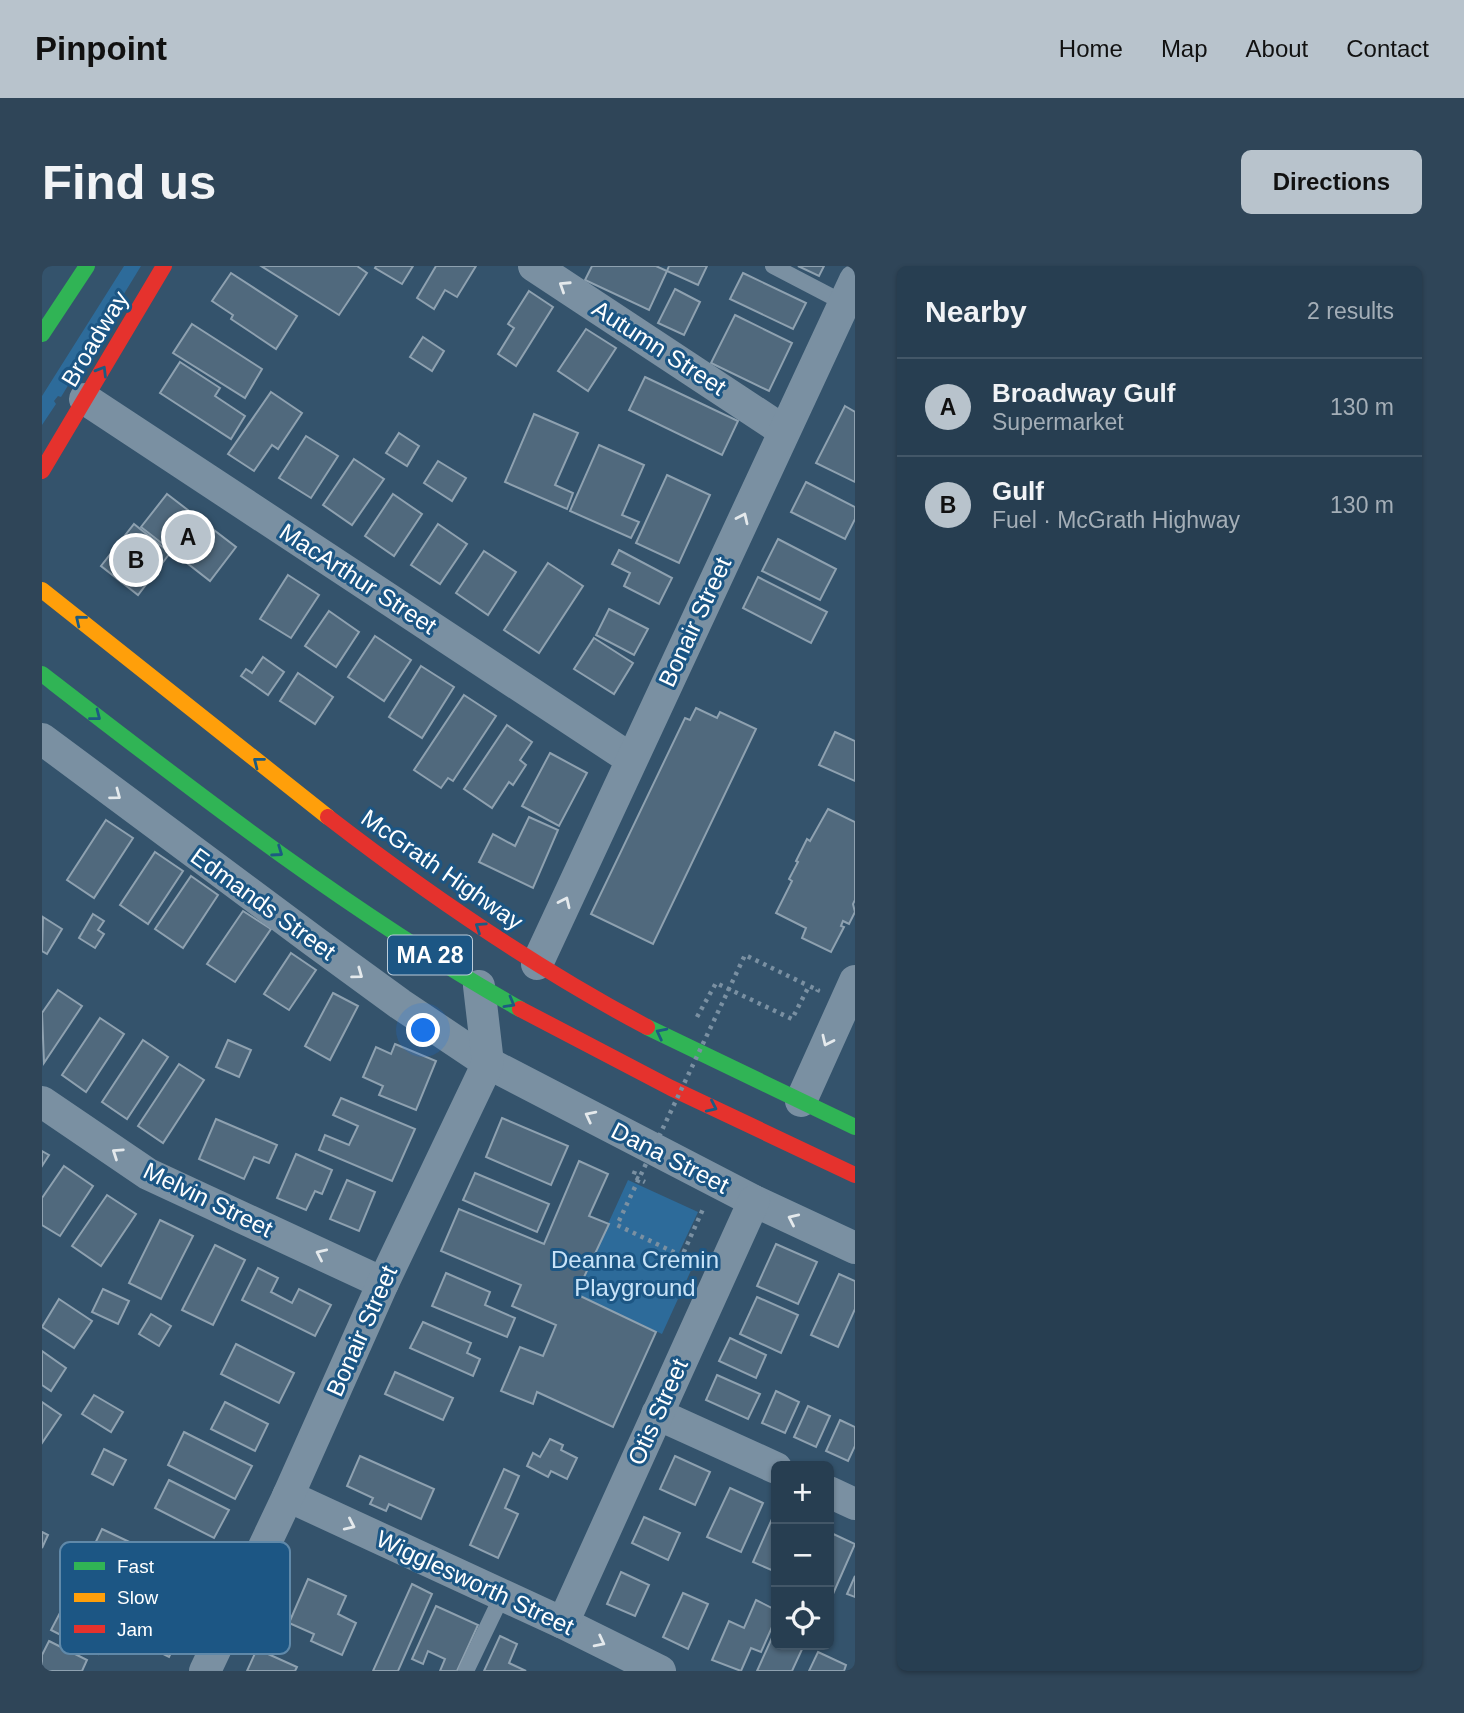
<!DOCTYPE html>
<meta charset="utf-8">
<style>
body{margin:0;font-family:Arial,sans-serif;background:#2f4558;color:#f1f3f6}
.controls{position:absolute;right:21px;bottom:21px;display:grid;overflow:hidden;border-radius:10px;box-shadow:0 2px 5px #0004}
.controls button{width:63px;height:63px;display:grid;place-items:center;padding:0;border:0;border-bottom:2px solid #435768;background:#273e51;color:#f1f3f6;font:35px sans-serif}
.you{position:absolute;left:382px;top:765px;width:24px;height:24px;margin:-18px;border:5px solid #fff;border-radius:50%;background:#1a73e8;box-shadow:0 0 0 10px #1a73e833}
.badge{display:grid;place-items:center;width:46px;height:46px;border-radius:50%;background:#b8c3cc;color:#111;font-size:23px;font-weight:700}
.pin{position:absolute;translate:-50% -50%;border:4px solid #fff;box-shadow:0 2px 7px #0006}
.list{margin:0;padding:0;list-style:none}
h2{display:flex;justify-content:space-between;align-items:center;height:91px;margin:0;padding:0 28px;font-size:30px}
h2 small{font-size:23px;font-weight:400;color:#a4aeb7}
.list li{display:grid;grid-template-columns:46px 1fr auto;gap:21px;align-items:center;box-sizing:border-box;height:98px;padding:0 28px;border-top:2px solid #435768}
.list b{display:block;font-size:26px;white-space:nowrap}
.list p{margin:0;font-size:23px;white-space:nowrap;color:#a4aeb7}
.list em{font-size:23px;font-style:normal;color:#a4aeb7}
.icon{flex:none;width:38px;height:38px;fill:none;stroke:currentColor;stroke-width:2;stroke-linecap:round;stroke-linejoin:round}
.map{position:relative;flex:none;width:813px;height:1405px;overflow:hidden;border-radius:10px}
header{display:flex;align-items:center;gap:42px;box-sizing:border-box;height:98px;padding:0 35px;background:#b8c3cc;color:#111}
header strong{font-size:33px}
nav{display:flex;gap:38px;margin-inline-start:auto;font-size:24px}
.intro{display:flex;align-items:center;justify-content:space-between;box-sizing:border-box;height:168px;padding:0 42px}
h1{margin:0;font-size:49px}
.button{padding:18px 32px;border-radius:10px;background:#b8c3cc;color:#111;font-size:24px;font-weight:700}
main{display:flex;gap:42px;padding:0 42px}
aside{flex:1;background:#273e51;border-radius:10px;box-shadow:0 2px 5px #0004}
.map>svg:first-child{display:block}
</style>
<header>
<strong>Pinpoint</strong>
<nav><a>Home</a><a>Map</a><a>About</a><a>Contact</a></nav>
</header>
<div class="intro"><h1>Find us</h1><a class="button">Directions</a></div>
<main>
<div class="map">
<svg width="813" height="1405" viewBox="0 0 813 1405">
<rect width="100%" height="100%" fill="#34536c"/>
<!-- green -->
<g fill="#2d6b9a">
<polygon points="82,0 99,0 19,131 16,130 12,135 14,138 0,159 0,130"/>
<polygon points="586,914 656,946 634,993 651,1000 620,1068 534,1028"/>
</g>
<!-- building -->
<g fill="#50697d" stroke="#8ea1b0" stroke-width="2">
<polygon points="219,0 315,0 325,7 297,49"/>
<polygon points="334,0 371,0 360,18 333,2"/>
<polygon points="394,0 434,0 415,31 403,24 392,43 375,32"/>
<polygon points="550,0 614,0 625,5 607,44 543,14"/>
<polygon points="627,0 665,0 656,19 625,5"/>
<polygon points="756,0 782,0 777,10"/>
<polygon points="189,7 255,50 234,83 189,53 191,49 170,35"/>
<polygon points="701,7 764,37 751,63 688,33"/>
<polygon points="633,23 658,36 642,69 616,57"/>
<polygon points="487,25 511,41 474,100 456,88 472,62 466,58"/>
<polygon points="693,49 750,77 727,125 669,97"/>
<polygon points="150,58 220,103 203,132 131,87"/>
<polygon points="544,63 574,82 546,125 516,105"/>
<polygon points="381,71 402,85 390,105 368,91"/>
<polygon points="138,96 178,122 173,130 203,150 189,173 118,127"/>
<polygon points="603,111 696,155 680,189 587,144"/>
<polygon points="229,126 260,147 236,183 230,179 212,205 186,188"/>
<polygon points="803,140 813,146 813,216 774,197"/>
<polygon points="492,148 536,167 513,219 531,227 525,243 463,216"/>
<polygon points="357,167 377,180 365,200 344,187"/>
<polygon points="264,170 296,190 269,232 237,212"/>
<polygon points="557,179 602,199 580,249 597,256 589,272 528,245"/>
<polygon points="312,193 342,213 310,259 281,239"/>
<polygon points="396,195 424,212 410,235 382,217"/>
<polygon points="625,209 668,229 637,297 594,277"/>
<polygon points="764,216 813,241 813,253 803,273 749,246"/>
<polygon points="125,228 194,281 168,315 99,261"/>
<polygon points="351,228 380,248 352,290 323,270"/>
<polygon points="92,258 128,287 96,329 59,300"/>
<polygon points="396,258 425,278 398,318 369,299"/>
<polygon points="736,273 794,303 778,334 720,305"/>
<polygon points="577,284 630,312 617,338 582,320 588,307 570,298"/>
<polygon points="442,285 474,306 446,349 414,327"/>
<polygon points="506,297 541,320 497,387 462,364"/>
<polygon points="246,309 277,329 249,372 218,353"/>
<polygon points="716,311 785,346 769,377 701,342"/>
<polygon points="567,343 606,363 592,389 554,369"/>
<polygon points="287,345 317,366 294,401 263,380"/>
<polygon points="333,370 369,394 342,435 306,411"/>
<polygon points="552,372 591,397 572,428 532,403"/>
<polygon points="221,391 242,406 226,429 199,410 204,403 210,407"/>
<polygon points="379,400 412,421 380,472 347,451"/>
<polygon points="256,407 291,431 273,458 238,435"/>
<polygon points="422,429 454,450 411,515 406,512 399,522 372,504"/>
<polygon points="654,442 675,452 678,446 714,463 611,678 549,648 643,452 648,454"/>
<polygon points="465,459 490,476 478,494 484,499 471,519 467,516 450,542 422,523"/>
<polygon points="793,466 813,475 813,515 777,499"/>
<polygon points="508,487 545,507 517,560 480,540"/>
<polygon points="786,543 813,556 813,634 811,638 813,646 807,658 801,655 799,660 802,661 789,686 760,672 764,662 734,647 750,615 747,613 756,596 754,595 765,573 768,575"/>
<polygon points="487,551 516,564 491,622 437,596 451,568 473,580"/>
<polygon points="64,554 91,572 52,632 25,614"/>
<polygon points="113,586 141,605 106,658 78,639"/>
<polygon points="149,610 176,629 141,682 113,663"/>
<polygon points="201,645 229,663 193,716 165,698"/>
<polygon points="51,648 62,655 56,664 62,668 53,682 37,672"/>
<polygon points="1,651 20,663 5,688 0,685"/>
<polygon points="249,687 274,704 247,744 222,728"/>
<polygon points="16,724 40,740 2,797 0,747"/>
<polygon points="291,727 316,740 288,794 263,780"/>
<polygon points="58,752 82,768 44,826 20,809"/>
<polygon points="101,774 126,791 85,853 60,836"/>
<polygon points="186,774 209,784 197,811 174,801"/>
<polygon points="353,778 394,795 374,844 337,829 341,820 321,811 334,781 349,788"/>
<polygon points="137,798 162,814 121,877 96,860"/>
<polygon points="299,832 373,863 350,915 277,884 283,869 307,879 316,860 291,849"/>
<polygon points="460,852 526,880 509,919 444,891"/>
<polygon points="174,853 235,879 227,897 212,891 202,913 157,893"/>
<polygon points="0,885 7,889 0,900"/>
<polygon points="254,888 290,904 280,928 273,925 264,944 235,932"/>
<polygon points="537,895 566,908 547,950 567,958 534,1028 614,1066 571,1161 495,1126 491,1138 459,1125 478,1081 501,1090 514,1059 470,1040 479,1019 399,985 417,943 502,978"/>
<polygon points="22,900 51,920 18,970 0,959 0,932"/>
<polygon points="433,907 507,938 495,966 421,934"/>
<polygon points="305,914 333,926 317,965 288,953"/>
<polygon points="65,929 94,948 59,1000 30,980"/>
<polygon points="118,954 151,970 119,1033 87,1017"/>
<polygon points="734,978 775,996 756,1038 715,1020"/>
<polygon points="173,979 203,994 171,1059 140,1044"/>
<polygon points="216,1002 236,1012 229,1026 250,1037 257,1023 289,1039 273,1070 200,1034"/>
<polygon points="404,1007 448,1026 443,1039 473,1052 465,1071 390,1040"/>
<polygon points="797,1008 813,1015 813,1043 796,1081 769,1069"/>
<polygon points="61,1023 87,1035 76,1058 50,1046"/>
<polygon points="715,1031 756,1049 739,1087 698,1068"/>
<polygon points="17,1033 50,1055 32,1082 0,1061"/>
<polygon points="109,1048 129,1060 117,1080 97,1068"/>
<polygon points="381,1056 429,1077 425,1087 438,1093 431,1110 368,1082"/>
<polygon points="688,1072 724,1089 714,1112 677,1095"/>
<polygon points="194,1078 252,1107 237,1137 179,1108"/>
<polygon points="0,1085 24,1102 9,1125 0,1119"/>
<polygon points="353,1106 411,1132 401,1154 343,1128"/>
<polygon points="675,1109 718,1128 706,1153 664,1134"/>
<polygon points="734,1125 757,1136 743,1167 720,1157"/>
<polygon points="52,1129 81,1146 69,1166 40,1148"/>
<polygon points="0,1136 19,1149 0,1177"/>
<polygon points="183,1136 226,1158 213,1185 169,1163"/>
<polygon points="766,1140 788,1150 774,1181 752,1171"/>
<polygon points="798,1154 813,1161 813,1180 806,1195 784,1185"/>
<polygon points="142,1166 210,1200 193,1233 126,1199"/>
<polygon points="508,1173 521,1179 519,1184 535,1192 525,1213 509,1205 506,1211 485,1200 491,1187 498,1191"/>
<polygon points="62,1183 84,1194 71,1219 50,1208"/>
<polygon points="318,1190 392,1223 379,1253 347,1238 344,1245 328,1238 331,1232 305,1220"/>
<polygon points="633,1190 668,1206 653,1239 618,1223"/>
<polygon points="462,1203 477,1210 463,1242 476,1248 456,1292 428,1279"/>
<polygon points="127,1214 187,1244 172,1272 113,1242"/>
<polygon points="688,1222 721,1237 699,1286 665,1271"/>
<polygon points="734,1244 734,1306 711,1296"/>
<polygon points="602,1251 638,1267 626,1294 590,1277"/>
<polygon points="60,1263 96,1280 70,1332 59,1327 55,1335 31,1323"/>
<polygon points="0,1266 6,1269 0,1282"/>
<polygon points="787,1266 813,1278 787,1337"/>
<polygon points="579,1306 607,1319 593,1350 565,1338"/>
<polygon points="813,1310 813,1331 805,1328"/>
<polygon points="266,1313 304,1330 296,1348 314,1357 300,1389 269,1375 272,1368 247,1357"/>
<polygon points="370,1318 390,1328 356,1405 331,1405"/>
<polygon points="641,1327 666,1338 646,1383 621,1371"/>
<polygon points="714,1334 734,1344 734,1352 719,1386 709,1382 699,1405 670,1394 687,1355 702,1362"/>
<polygon points="394,1340 436,1359 415,1405 398,1405 403,1393 386,1385 381,1398 370,1393"/>
<polygon points="21,1341 68,1364 56,1388 9,1364"/>
<polygon points="84,1345 104,1355 109,1348 140,1364 127,1391 75,1365"/>
<polygon points="734,1363 734,1379 762,1379 750,1405 715,1405"/>
<polygon points="458,1370 475,1378 467,1397 484,1405 442,1405"/>
<polygon points="7,1375 45,1394 40,1405 0,1405 0,1389"/>
<polygon points="215,1383 255,1401 253,1405 205,1405"/>
<polygon points="776,1386 804,1399 802,1405 767,1405"/>
</g>
<g fill="none" stroke-linecap="round" stroke-linejoin="round">
<!-- path -->
<g stroke="#7a90a2" stroke-width="4.5" stroke-dasharray="3.5 5" stroke-linecap="butt">
<polyline points="655,751 674,717 750,753 767,720 776,724 775,726"/>
<polyline points="593,905 591,910 603,916"/>
<polyline points="650,991 649,994 640,990 661,943 658,942"/>
</g>
<!-- lane -->
<g stroke="#7a90a2" stroke-width="16">
<polyline points="731,0 802,37"/>
<polyline points="424,1405 460,1330"/>
</g>
<!-- street -->
<g stroke="#7a90a2" stroke-width="32">
<polyline points="492,0 742,165"/>
<polyline points="43,133 589,493"/>
<polyline points="0,473 273,676 358,738 446,797 712,935 813,982"/>
<polyline points="495,698 813,14"/>
<polyline points="759,835 813,715"/>
<polyline points="0,836 106,908 341,1017"/>
<polyline points="615,1148 734,1202"/>
<polyline points="787,1226 813,1238"/>
<polyline points="246,1230 521,1357 618,1405"/>
<polyline points="521,1357 712,935"/>
<polyline points="163,1405 246,1230 341,1017 446,797 437,720"/>
</g>
<!-- fast -->
<g stroke="#30b455" stroke-width="16">
<polyline points="0,68 45,0"/>
<path d="M 0,408 C 154,527 308,647 478,743"/>
<polyline points="605,761 813,861"/>
</g>
<!-- slow -->
<polyline stroke="#ff9f0a" stroke-width="16" points="0,324 286,551"/>
<!-- jam -->
<g stroke="#e5322d" stroke-width="16">
<polyline points="0,205 122,0"/>
<path d="M 286,551 C 387,629 492,701 605,761"/>
<polyline points="478,743 629,822 813,909"/>
</g>
<!-- path-bridge -->
<polyline stroke="#7a90a2" stroke-width="4.5" stroke-dasharray="3.5 5" stroke-linecap="butt" points="640,990 575,959 703,689 767,720"/>
</g>
<!-- one-way arrows -->
<defs><path id="oneway-chevron" d="M-2-3.5L2.5 0L-2 3.5" fill="none" stroke-width="1.6" stroke-linecap="round" stroke-linejoin="round" transform="scale(1.75)"/></defs>
<g stroke="#e4e9ec">
<use href="#oneway-chevron" transform="translate(522 20) rotate(-147)"/>
<use href="#oneway-chevron" transform="translate(701 252) rotate(-65)"/>
<use href="#oneway-chevron" transform="translate(74 529) rotate(37)"/>
<use href="#oneway-chevron" transform="translate(523 636) rotate(-65)"/>
<use href="#oneway-chevron" transform="translate(316 708) rotate(36)"/>
<use href="#oneway-chevron" transform="translate(785 775) rotate(115)"/>
<use href="#oneway-chevron" transform="translate(548 850) rotate(-153)"/>
<use href="#oneway-chevron" transform="translate(75 887) rotate(-146)"/>
<use href="#oneway-chevron" transform="translate(751 953) rotate(-155)"/>
<use href="#oneway-chevron" transform="translate(279 988) rotate(-155)"/>
<use href="#oneway-chevron" transform="translate(308 1259) rotate(25)"/>
<use href="#oneway-chevron" transform="translate(558 1376) rotate(27)"/>
</g>
<g stroke="#1d5b82">
<use href="#oneway-chevron" transform="translate(60 105) rotate(-59)"/>
<use href="#oneway-chevron" transform="translate(38 354) rotate(-141)"/>
<use href="#oneway-chevron" transform="translate(54 450) rotate(38)"/>
<use href="#oneway-chevron" transform="translate(216 496) rotate(-142)"/>
<use href="#oneway-chevron" transform="translate(236 586) rotate(35)"/>
<use href="#oneway-chevron" transform="translate(438 661) rotate(-146)"/>
<use href="#oneway-chevron" transform="translate(468 737) rotate(30)"/>
<use href="#oneway-chevron" transform="translate(619 767) rotate(-153)"/>
<use href="#oneway-chevron" transform="translate(670 841) rotate(25)"/>
</g>
<g text-anchor="middle" stroke-width="6" stroke-linejoin="round" paint-order="stroke">
<!-- shield labels -->
<rect fill="#1c5684" stroke="#bbccda" stroke-width="2" x="346" y="669.5" width="84" height="39" rx="5"/>
<g font-size="23" font-weight="bold" fill="#fff">
<text x="388" y="697">MA 28</text>
</g>
<!-- street labels -->
<g font-size="24" fill="#fff" stroke="#1c5684">
<text transform="translate(53 73) rotate(-59)" y="8">Broadway</text>
<text transform="translate(617 82) rotate(33)" y="8">Autumn Street</text>
<text transform="translate(316 313) rotate(33)" y="8">MacArthur Street</text>
<text transform="translate(653 356) rotate(-65)" y="8">Bonair Street</text>
<text transform="translate(400 604) rotate(35)" y="8">McGrath Highway</text>
<text transform="translate(221 638) rotate(36)" y="8">Edmands Street</text>
<text transform="translate(628 892) rotate(27)" y="8">Dana Street</text>
<text transform="translate(166 934) rotate(26)" y="8">Melvin Street</text>
<text transform="translate(320 1065) rotate(-66)" y="8">Bonair Street</text>
<text transform="translate(616 1146) rotate(-66)" y="8">Otis Street</text>
<text transform="translate(433 1317) rotate(25)" y="8">Wigglesworth Street</text>
</g>
<!-- park labels -->
<g font-size="24" fill="#c8e3f8" stroke="#1c5684">
<text x="593" y="1002">Deanna Cremin<tspan x="593" dy="28">Playground</tspan></text>
</g>
</g>
<!-- legend -->
<rect x="18" y="1276" width="230" height="112" rx="10" fill="#1c5684" stroke="#6089a9" stroke-width="2"/>
<rect x="32" y="1296" width="31" height="8" fill="#30b455"/>
<rect x="32" y="1327" width="31" height="9" fill="#ff9f0a"/>
<rect x="32" y="1359" width="31" height="8" fill="#e5322d"/>
<g font-size="19" fill="#fff">
<text x="75" y="1307">Fast</text>
<text x="75" y="1338">Slow</text>
<text x="75" y="1370">Jam</text>
</g>
</svg>
<div class="controls">
<button>+</button>
<button>−</button>
<button><svg class="icon" aria-label="locate" viewBox="0 0 24 24"><circle cx="12" cy="12" r="6"/><path d="M12 2v4M12 18v4M2 12h4M18 12h4"/></svg></button>
</div>
<div class="you"></div>
<div class="pin badge" style="left:146px;top:271px">A</div>
<div class="pin badge" style="left:94px;top:294px">B</div>
</div>
<aside>
<h2>Nearby<small>2 results</small></h2>
<ul class="list">
<li><span class="badge">A</span><div><b>Broadway Gulf</b><p>Supermarket</p></div><em>130 m</em></li>
<li><span class="badge">B</span><div><b>Gulf</b><p>Fuel · McGrath Highway</p></div><em>130 m</em></li>
</ul>
</aside>
</main>
